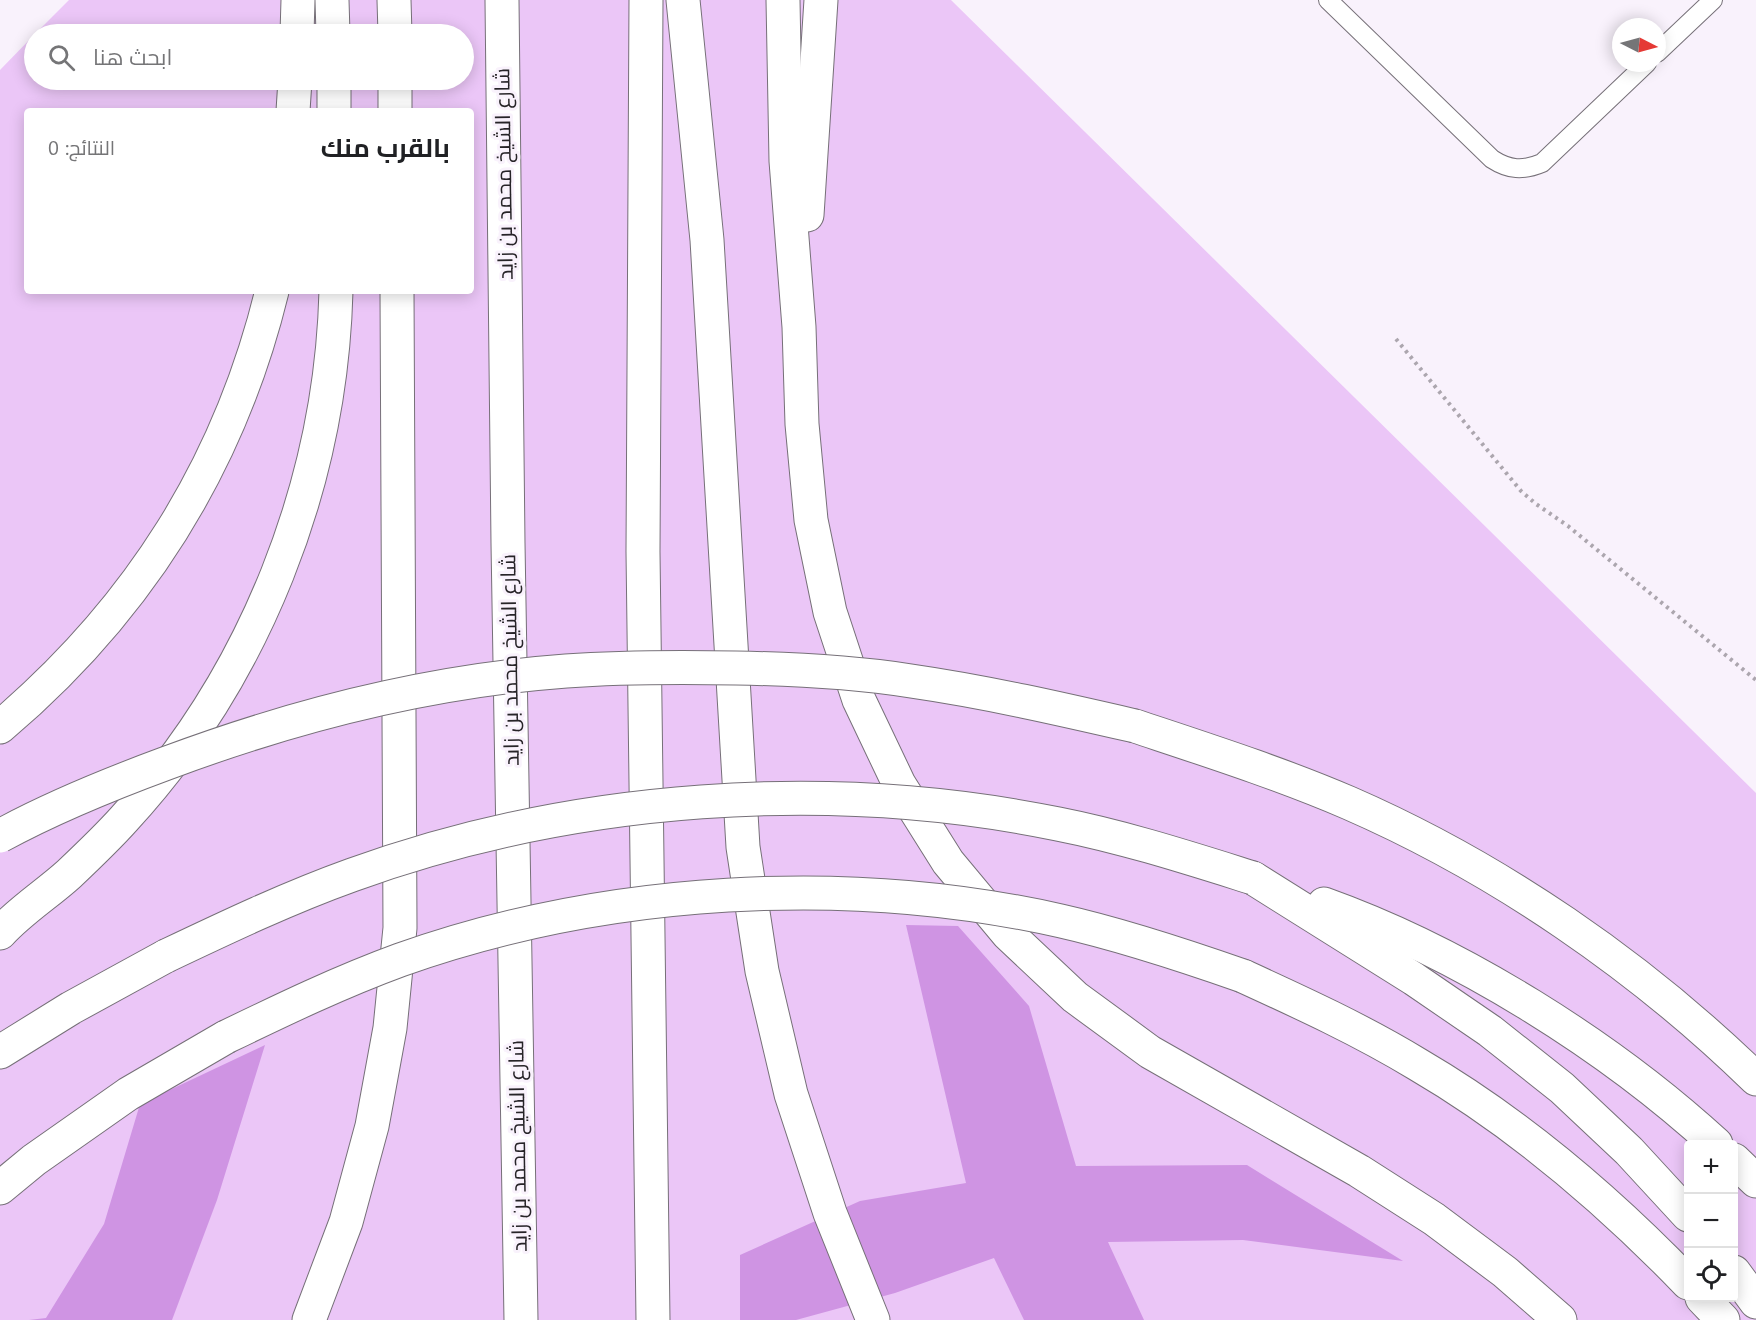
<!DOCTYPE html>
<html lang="ar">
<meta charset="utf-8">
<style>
body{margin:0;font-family:"PT Sans",Cairo,sans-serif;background:#f6f6f6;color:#202124;direction:rtl}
.controls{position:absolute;right:18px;bottom:18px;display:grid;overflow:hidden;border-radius:6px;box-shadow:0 3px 15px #0003}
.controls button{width:54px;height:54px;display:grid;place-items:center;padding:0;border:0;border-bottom:2px solid #e0e0e0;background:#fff;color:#202124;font:30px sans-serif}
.compass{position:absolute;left:1612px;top:18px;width:54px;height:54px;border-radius:50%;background:#fff;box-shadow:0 3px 15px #0003;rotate:96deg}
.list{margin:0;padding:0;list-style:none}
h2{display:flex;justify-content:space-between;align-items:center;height:78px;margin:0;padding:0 24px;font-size:26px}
h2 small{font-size:20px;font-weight:400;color:#757577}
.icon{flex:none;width:33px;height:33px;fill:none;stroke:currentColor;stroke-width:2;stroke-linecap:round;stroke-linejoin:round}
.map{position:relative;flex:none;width:1756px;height:1320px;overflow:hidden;direction:ltr}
.search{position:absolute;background:#fff;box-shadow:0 3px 15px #0003;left:24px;top:24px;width:450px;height:66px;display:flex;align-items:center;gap:15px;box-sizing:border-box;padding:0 21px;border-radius:33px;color:#757577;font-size:22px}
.panel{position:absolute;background:#fff;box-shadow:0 3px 15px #0003;left:24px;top:108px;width:450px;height:186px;border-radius:6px;direction:rtl}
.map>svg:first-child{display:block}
</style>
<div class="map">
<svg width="1756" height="1320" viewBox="0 0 1756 1320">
<rect width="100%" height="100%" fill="#f9f2fc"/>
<!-- green -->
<path fill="#ebc6f7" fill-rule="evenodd" d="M 69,0 L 951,0 L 1756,793 L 1756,1320 L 0,1320 L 0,70 L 34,35 L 34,80 L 464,80 L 464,34 L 35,34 ZM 27,111 L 471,111 L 471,291 L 27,291 ZM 1688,1144 L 1734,1144 L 1734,1298 L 1688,1298 Z"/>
<!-- forest -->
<g fill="#cf94e3">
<polygon points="906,925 958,926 1029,1006 1076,1166 1247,1165 1403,1261 1243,1240 1108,1242 1144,1320 1024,1320 994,1258 895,1293 796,1320 740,1320 740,1255 860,1201 966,1183"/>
<polygon points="265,1045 217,1200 172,1320 29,1320 46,1318 104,1224 140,1104"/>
</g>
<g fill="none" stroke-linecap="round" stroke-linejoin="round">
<!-- lane casing -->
<g stroke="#767078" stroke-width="20">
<g id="lane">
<path d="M 1328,0 L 1492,159 C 1509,170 1523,171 1542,163 L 1647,63"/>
<polyline points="1657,53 1713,0"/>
</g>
</g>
<!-- primary casing -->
<g stroke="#767078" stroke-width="35">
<path id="primary" d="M 1135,726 C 1207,750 1279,773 1349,803 C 1498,868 1640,966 1756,1079"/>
</g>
<!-- highway casing -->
<g stroke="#767078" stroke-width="35">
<g id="highway">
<polyline points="332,0 333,34"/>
<polyline points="394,0 395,34"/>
<polyline points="502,0 508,543 521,1320"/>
<polyline points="646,0 643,552 653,1320"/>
<polyline points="683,0 707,240 743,847 762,971 791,1094 830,1213 873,1320"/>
<polyline points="783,0 786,161 799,327 802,424 811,520 830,612 859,700 899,784 948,862 1008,934 1075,997 1150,1052 1359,1171 1434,1219 1505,1272 1560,1320"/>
<polyline points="297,34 298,0"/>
<polyline points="334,80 334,111"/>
<polyline points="395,80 395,111"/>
<polyline points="293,111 295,80"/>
<polyline points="807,215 821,0"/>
<path d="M 0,727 C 138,610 229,467 272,291"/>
<polyline points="1253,878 1414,979 1490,1031 1562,1088 1629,1151 1688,1215"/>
<path d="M 1324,904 C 1461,953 1609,1046 1716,1144"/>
<path d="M 0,933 C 21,910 47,894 69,874 C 88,856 107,838 124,819 C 255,677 331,484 336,291"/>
<path d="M 1243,976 C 1302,1003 1361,1030 1417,1064 C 1518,1123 1608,1200 1688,1283"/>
<polyline points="0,1052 71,1008 166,956"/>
<polyline points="1734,1160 1756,1181"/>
<polyline points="0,1188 34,1160 128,1094 226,1037"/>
<polyline points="1734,1272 1756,1302"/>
<polyline points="1702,1298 1723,1320"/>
<polyline points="309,1320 346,1222 372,1126 390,1028 400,928 397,291"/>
</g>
</g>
<!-- path -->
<polyline stroke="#aca6ae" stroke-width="4" stroke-dasharray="3 4.5" stroke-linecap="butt" points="1396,339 1521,491 1536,504 1568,526 1756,680"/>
<!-- lane -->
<use href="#lane" stroke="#fff" stroke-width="18"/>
<!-- primary -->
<use href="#primary" stroke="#fff" stroke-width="33"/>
<!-- highway -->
<use href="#highway" stroke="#fff" stroke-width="33"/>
<!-- primary-bridge casing -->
<g stroke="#767078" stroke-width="35" stroke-linecap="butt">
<path id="primary-bridge" d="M 0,836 C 53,807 110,784 167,763 C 293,716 430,681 566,671 C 622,667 679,667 736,668 C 794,669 853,672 911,681 C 987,692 1061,709 1135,726"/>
</g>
<!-- highway-bridge casing -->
<g stroke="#767078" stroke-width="35" stroke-linecap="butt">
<g id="highway-bridge">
<path d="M 166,956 C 227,927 288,898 352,875 C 573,795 828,777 1058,824 C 1124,837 1189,858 1253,878"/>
<path d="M 226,1037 C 284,1009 340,982 400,960 C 606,887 848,873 1061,921 C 1123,935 1183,955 1243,976"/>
</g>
</g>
<!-- primary-bridge -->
<use href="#primary-bridge" stroke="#fff" stroke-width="33"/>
<!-- highway-bridge -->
<use href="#highway-bridge" stroke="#fff" stroke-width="33"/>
</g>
<g text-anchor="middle" stroke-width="6" stroke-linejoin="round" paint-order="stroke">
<!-- street labels -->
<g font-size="21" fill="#272428" stroke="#f9f2fc">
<text transform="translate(504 174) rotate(-91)" y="7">شارع الشيخ محمد بن زايد</text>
<text transform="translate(510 660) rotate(-91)" y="7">شارع الشيخ محمد بن زايد</text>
<text transform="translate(518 1146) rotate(-91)" y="7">شارع الشيخ محمد بن زايد</text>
</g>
</g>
</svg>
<div class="controls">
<button>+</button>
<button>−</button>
<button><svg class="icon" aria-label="locate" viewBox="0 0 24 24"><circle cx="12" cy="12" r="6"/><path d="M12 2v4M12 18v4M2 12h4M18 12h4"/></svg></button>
</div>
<svg class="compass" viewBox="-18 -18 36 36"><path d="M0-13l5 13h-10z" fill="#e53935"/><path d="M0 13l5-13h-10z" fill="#757577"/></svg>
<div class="search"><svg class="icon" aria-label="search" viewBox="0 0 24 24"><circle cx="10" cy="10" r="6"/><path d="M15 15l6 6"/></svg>ابحث هنا</div>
<section class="panel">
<h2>بالقرب منك<small>النتائج: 0</small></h2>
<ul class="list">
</ul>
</section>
</div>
